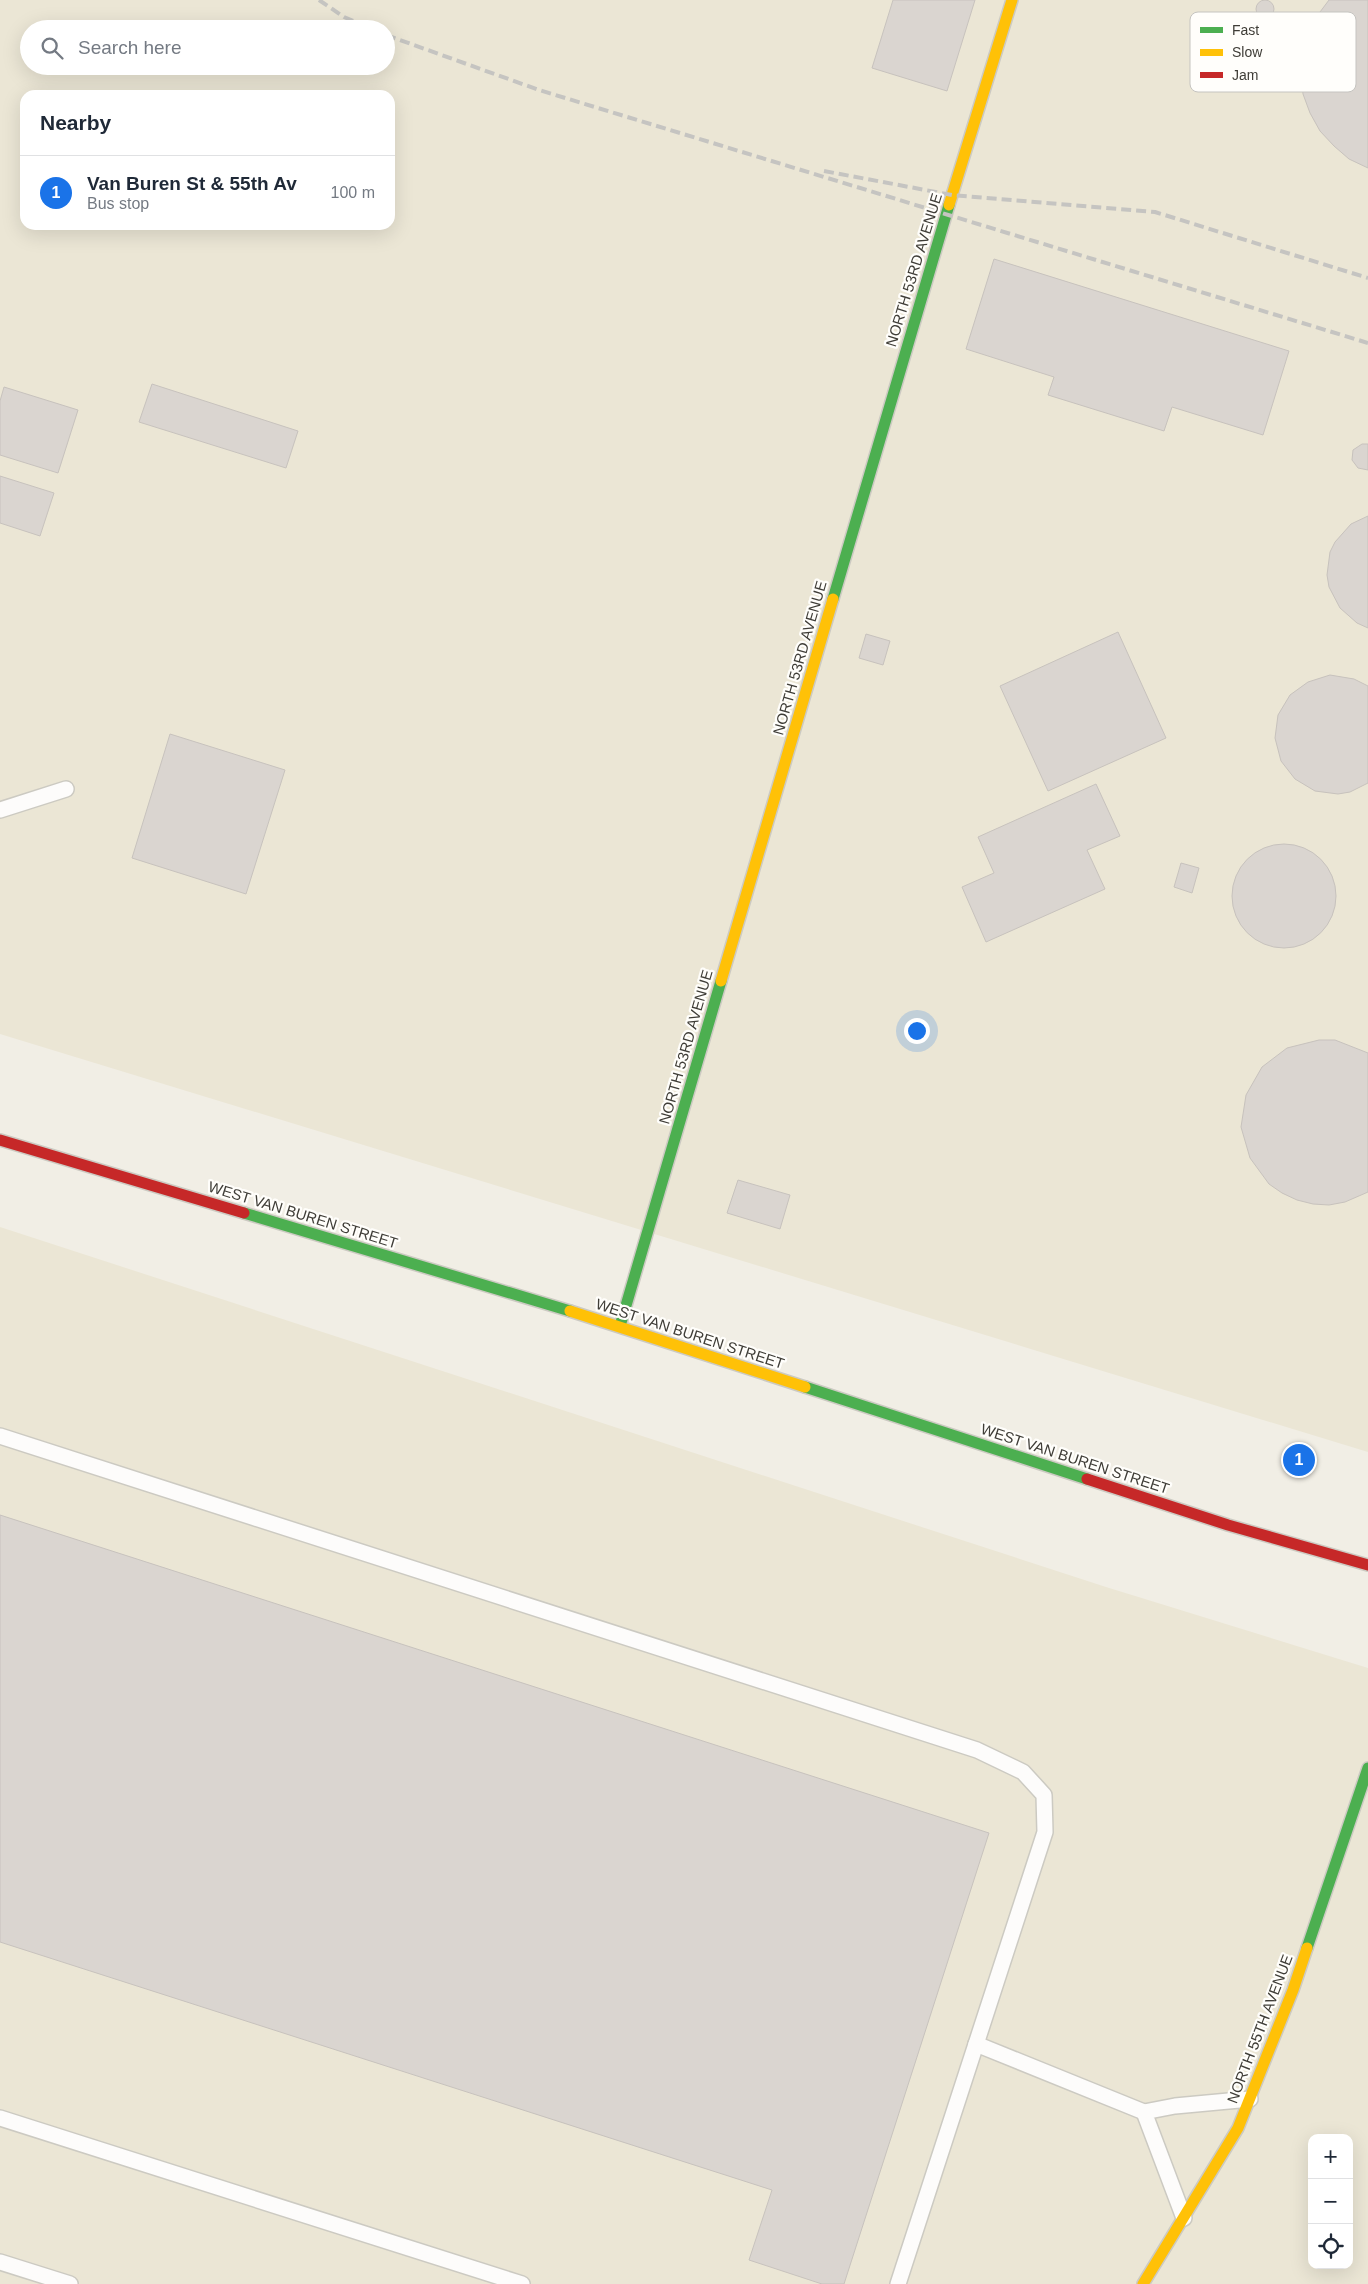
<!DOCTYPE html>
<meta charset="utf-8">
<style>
body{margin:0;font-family:Arial,sans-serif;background:#f2f2f3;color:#1f2937}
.controls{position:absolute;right:15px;bottom:15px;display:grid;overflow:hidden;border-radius:10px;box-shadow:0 5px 20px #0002}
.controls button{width:45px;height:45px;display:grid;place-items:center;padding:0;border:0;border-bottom:1px solid #e0e1e3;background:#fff;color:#1f2937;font:25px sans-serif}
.you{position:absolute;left:916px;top:1030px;width:18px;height:18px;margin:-12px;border:4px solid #fff;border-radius:50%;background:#1a73e8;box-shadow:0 0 0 8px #1a73e833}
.badge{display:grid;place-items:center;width:32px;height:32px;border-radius:50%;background:#1a73e8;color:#fff;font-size:16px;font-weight:700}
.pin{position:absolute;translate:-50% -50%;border:2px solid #fff;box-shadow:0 1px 5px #0006}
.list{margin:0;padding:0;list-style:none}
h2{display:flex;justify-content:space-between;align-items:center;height:65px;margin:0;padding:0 20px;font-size:21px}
h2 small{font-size:16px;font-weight:400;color:#747a83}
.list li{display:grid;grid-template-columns:32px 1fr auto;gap:15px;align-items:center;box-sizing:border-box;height:75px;padding:0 20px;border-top:1px solid #e0e1e3}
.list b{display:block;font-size:19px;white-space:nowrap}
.list p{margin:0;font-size:16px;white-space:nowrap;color:#747a83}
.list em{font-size:16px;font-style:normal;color:#747a83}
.icon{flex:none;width:28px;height:28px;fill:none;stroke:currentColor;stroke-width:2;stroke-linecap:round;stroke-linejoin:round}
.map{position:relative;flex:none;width:1368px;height:2284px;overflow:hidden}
.search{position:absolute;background:#fff;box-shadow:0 5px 20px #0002;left:20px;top:20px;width:375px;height:55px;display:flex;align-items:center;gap:12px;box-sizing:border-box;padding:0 18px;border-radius:28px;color:#747a83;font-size:19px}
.panel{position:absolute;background:#fff;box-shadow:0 5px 20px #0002;left:20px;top:90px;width:375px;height:140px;border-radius:15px}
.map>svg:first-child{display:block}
</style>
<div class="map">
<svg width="1368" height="2284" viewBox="0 0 1368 2284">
<rect width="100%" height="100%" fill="#f1eee5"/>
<!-- built -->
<g fill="#ebe6d5" fill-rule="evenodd">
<path d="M 0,0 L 1368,0 L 1368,1452 L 0,1034 ZM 29,29 L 386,29 L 386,66 L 29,66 ZM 25,95 L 390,95 L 390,225 L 25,225 Z"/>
<path d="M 0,1227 L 1106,1587 L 1368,1668 L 1368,2284 L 0,2284 ZM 1312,2138 L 1349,2138 L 1349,2265 L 1312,2265 Z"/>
</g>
<!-- building -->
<g fill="#dad5d0" stroke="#c7c2bd">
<polygon points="893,0 975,0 947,91 872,68"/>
<polygon points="1329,0 1368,0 1368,168 1349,159 1334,146 1320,131 1310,113 1303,94 1301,74 1302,54 1307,34 1317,16"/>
<circle cx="1265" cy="9" r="9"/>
<polygon points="994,259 1289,351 1263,435 1172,407 1164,431 1048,395 1054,377 966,349"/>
<polygon points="152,384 298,431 286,468 139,422"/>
<polygon points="4,387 78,410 58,473 0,455 0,401"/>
<polygon points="1362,444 1368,444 1368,470 1358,468 1352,460 1353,450"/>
<polygon points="0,476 54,493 40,536 0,523"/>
<polygon points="1368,516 1368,628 1357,623 1340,608 1329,587 1327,575 1330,552 1335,542 1351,524"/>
<polygon points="1118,632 1166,738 1048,791 1000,686"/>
<polygon points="866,634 890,641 883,665 859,658"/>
<polygon points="1330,675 1354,679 1368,686 1368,783 1350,792 1338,794 1315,791 1295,779 1281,761 1275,738 1278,715 1290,695 1308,682"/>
<polygon points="170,734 285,770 246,894 132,858"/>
<polygon points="1096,784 1120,836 1087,850 1105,889 986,942 962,887 994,873 978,837"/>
<circle cx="1284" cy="896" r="52"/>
<polygon points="1181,863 1199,868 1192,893 1174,887"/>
<polygon points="1319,1040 1335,1040 1368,1053 1368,1192 1345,1202 1329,1205 1313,1204 1297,1200 1282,1193 1269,1184 1250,1158 1241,1127 1246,1095 1262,1067 1287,1048"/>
<polygon points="738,1180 790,1195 780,1229 727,1213"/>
<polygon points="0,1515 989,1833 844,2284 822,2284 749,2260 772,2190 0,1942"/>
</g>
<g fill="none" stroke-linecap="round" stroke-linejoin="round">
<!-- lane casing -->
<g stroke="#cccac2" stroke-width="18">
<g id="lane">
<polyline points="0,810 66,789"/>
<polyline points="0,1436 977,1750 1023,1772 1044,1795 1045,1832 898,2284"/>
<polyline points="976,2044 1144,2112"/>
<polyline points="0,2118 522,2284"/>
<polyline points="1184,2218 1144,2112 1175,2106 1250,2099"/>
<polyline points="0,2262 70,2284"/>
</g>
</g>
<!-- fast casing -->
<g stroke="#cccac2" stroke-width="14">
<g id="fast">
<polyline points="833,599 949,205"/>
<polyline points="244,1213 570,1311"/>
<polyline points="620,1326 721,981"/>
<polyline points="805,1387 1087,1479"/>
<polyline points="1307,1948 1368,1768"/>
</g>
</g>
<!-- slow casing -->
<g stroke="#cccac2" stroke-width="14">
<g id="slow">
<polyline points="949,205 1012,0"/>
<polyline points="721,981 833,599"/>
<polyline points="570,1311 805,1387"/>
<polyline points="1143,2284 1238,2128 1293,1990 1307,1948"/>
</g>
</g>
<!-- jam casing -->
<g stroke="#cccac2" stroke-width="14">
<g id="jam">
<polyline points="0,1140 244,1213"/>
<polyline points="1087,1479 1228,1525 1368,1565"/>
</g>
</g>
<!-- lane -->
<use href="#lane" stroke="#fdfcfb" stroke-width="15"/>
<!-- fast -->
<use href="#fast" stroke="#4caf50" stroke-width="11"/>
<!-- slow -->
<use href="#slow" stroke="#ffc107" stroke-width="11"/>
<!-- jam -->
<use href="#jam" stroke="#c62828" stroke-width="11"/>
<!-- rail -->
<g stroke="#c5c4c1" stroke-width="4" stroke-dasharray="10 5" stroke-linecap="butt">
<polyline points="319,0 344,17 372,29"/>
<polyline points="386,35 539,90 1368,343"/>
<polyline points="824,171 952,195 1155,212 1368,278"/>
</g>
</g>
<g text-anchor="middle" stroke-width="4.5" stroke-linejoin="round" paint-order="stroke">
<!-- street labels -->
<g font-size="15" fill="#3f3d37" stroke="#fffefb">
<text transform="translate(914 270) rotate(-73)" y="5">NORTH 53RD AVENUE</text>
<text transform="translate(800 658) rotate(-74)" y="5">NORTH 53RD AVENUE</text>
<text transform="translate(686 1047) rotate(-74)" y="5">NORTH 53RD AVENUE</text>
<text transform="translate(303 1215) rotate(17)" y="5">WEST VAN BUREN STREET</text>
<text transform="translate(690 1334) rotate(18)" y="5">WEST VAN BUREN STREET</text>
<text transform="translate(1075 1459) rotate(18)" y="5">WEST VAN BUREN STREET</text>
<text transform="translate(1260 2029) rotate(-69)" y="5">NORTH 55TH AVENUE</text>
</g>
</g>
<!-- legend -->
<rect x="1190" y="12" width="166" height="80" rx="8" fill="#fffefb" stroke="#c5c4c0" stroke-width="1"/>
<rect x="1200" y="27" width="23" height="6" fill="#4caf50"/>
<rect x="1200" y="49" width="23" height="7" fill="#ffc107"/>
<rect x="1200" y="72" width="23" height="6" fill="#c62828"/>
<g font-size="14" fill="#3f3d37">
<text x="1232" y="35">Fast</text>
<text x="1232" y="57">Slow</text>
<text x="1232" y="80">Jam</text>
</g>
</svg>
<div class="controls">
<button>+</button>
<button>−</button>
<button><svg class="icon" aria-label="locate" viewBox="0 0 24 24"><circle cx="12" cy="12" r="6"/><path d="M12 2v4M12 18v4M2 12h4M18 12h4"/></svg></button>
</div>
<div class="you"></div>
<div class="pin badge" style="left:1299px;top:1460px">1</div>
<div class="search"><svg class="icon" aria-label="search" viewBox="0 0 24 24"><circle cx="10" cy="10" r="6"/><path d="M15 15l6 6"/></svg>Search here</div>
<section class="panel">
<h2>Nearby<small></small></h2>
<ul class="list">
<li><span class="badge">1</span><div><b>Van Buren St &amp; 55th Av</b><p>Bus stop</p></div><em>100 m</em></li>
</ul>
</section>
</div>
